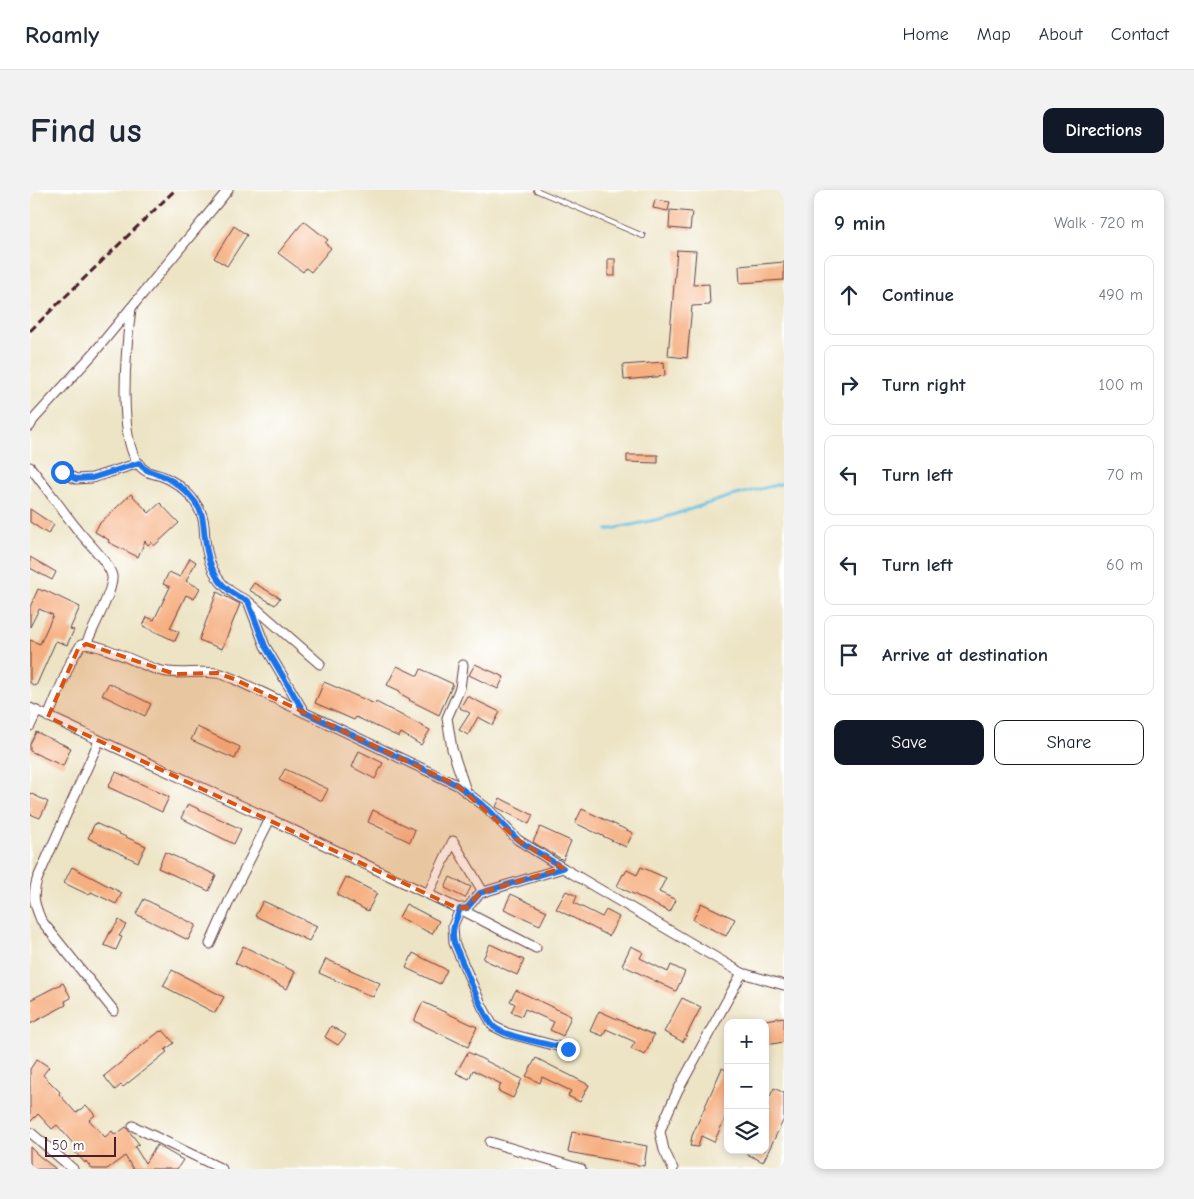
<!DOCTYPE html>
<meta charset="utf-8">
<style>
body{margin:0;font-family:"Comic Neue",sans-serif;background:#f2f2f3;color:#1f2937}
.controls{position:absolute;right:15px;bottom:15px;display:grid;overflow:hidden;border-radius:10px;box-shadow:0 2px 8px #0003}
.controls button{width:45px;height:45px;display:grid;place-items:center;padding:0;border:0;border-bottom:1px solid #e0e1e3;background:#fff;color:#1f2937;font:25px sans-serif}
.scale{position:absolute;left:15px;bottom:12px;width:71px;box-sizing:border-box;padding-left:5px;border:2px solid #4a1f2b;border-top:0;font-size:14px;line-height:18px;white-space:nowrap;color:#4a1f2b;-webkit-text-stroke:4px #fff;paint-order:stroke}
.stop{position:absolute;width:15px;height:15px;margin:-11px;border:4px solid #1a73e8;border-radius:50%;background:#fff}
.stop.end{background:#1a73e8;border-color:#fff;box-shadow:0 1px 5px #0008}
.list{margin:0;padding:0;list-style:none}
h2{display:flex;justify-content:space-between;align-items:center;height:65px;margin:0;padding:0 20px;font-size:21px}
h2 small{font-size:16px;font-weight:400;color:#747a83}
.list li{display:grid;grid-template-columns:32px 1fr auto;gap:15px;align-items:center;box-sizing:border-box;height:80px;margin:0 10px 10px;padding:0 10px;border:1px solid #e0e1e3;border-radius:10px}
.list b{display:block;font-size:19px;white-space:nowrap}
.list em{font-size:16px;font-style:normal;color:#747a83}
.actions{display:flex;gap:10px;padding:15px 20px}
.actions a{flex:1;padding:11px 0;border:1px solid #111827;border-radius:10px;text-align:center;font-size:18px;color:#111827}
.actions .main{background:#111827;color:#fff}
.icon{flex:none;width:28px;height:28px;fill:none;stroke:currentColor;stroke-width:2;stroke-linecap:round;stroke-linejoin:round}
.map{position:relative;flex:none;width:754px;height:979px;overflow:hidden;border-radius:10px}
header{display:flex;align-items:center;gap:30px;box-sizing:border-box;height:70px;padding:0 25px;background:#fff;border-bottom:1px solid #e0e1e3}
header strong{font-size:24px}
nav{display:flex;gap:28px;margin-inline-start:auto;font-size:18px}
.intro{display:flex;align-items:center;justify-content:space-between;box-sizing:border-box;height:120px;padding:0 30px}
h1{margin:0;font-size:35px}
.button{padding:12px 22px;border-radius:10px;background:#111827;color:#fff;font-size:18px;font-weight:700}
main{display:flex;gap:30px;padding:0 30px}
aside{flex:1;background:#fff;border-radius:10px;box-shadow:0 2px 8px #0003}
.map>svg:first-child{display:block}
</style>
<header>
<strong>Roamly</strong>
<nav><a>Home</a><a>Map</a><a>About</a><a>Contact</a></nav>
</header>
<div class="intro"><h1>Find us</h1><a class="button">Directions</a></div>
<main>
<div class="map">
<svg width="754" height="979" viewBox="0 0 754 979">
<rect width="100%" height="100%" fill="#fff"/>
<filter id="ink" filterUnits="userSpaceOnUse"><feTurbulence type="fractalNoise" baseFrequency=".02" numOctaves="2"/><feDisplacementMap in="SourceGraphic" scale="10" xChannelSelector="R" yChannelSelector="G"/><feConvolveMatrix kernelMatrix="1 2 1 2 8 2 1 2 1" color-interpolation-filters="sRGB"/></filter>
<filter id="wash" filterUnits="userSpaceOnUse"><feTurbulence type="fractalNoise" baseFrequency=".0096" numOctaves="4" result="noise"/><feDisplacementMap in="SourceGraphic" scale="20" xChannelSelector="R" yChannelSelector="G"/><feGaussianBlur stdDeviation="1.12" result="paint"/><feColorMatrix in="noise" values="0 0 0 0 0 0 0 0 0 0 0 0 0 0 0 0 0 1.4 0 .05"/><feComposite in="paint" operator="in"/></filter>
<g filter="url(#wash)">
<rect width="100%" height="100%" fill="#ede4c5"/>
<g fill="none" stroke-linecap="round" stroke-linejoin="round">
<polyline stroke="#61bfdf" stroke-width="3" points="577,340 630,329 698,307 754,293"/>
</g>
<g id="blocks">
<g fill="#f6af80">
<polygon points="625,10 640,12 638,21 623,18"/>
<polygon points="640,20 662,22 660,40 639,38"/>
<polygon points="274,31 298,50 295,53 301,58 281,82 276,78 273,82 248,63"/>
<polygon points="204,36 217,45 197,76 184,68"/>
<polygon points="647,60 666,61 663,95 679,94 680,115 662,116 657,168 638,166"/>
<rect x="578" y="69" width="7" height="17"/>
<polygon points="754,72 754,90 710,93 709,76"/>
<polygon points="634,172 635,186 594,190 593,175"/>
<polygon points="597,265 628,265 628,273 597,272"/>
<polygon points="101,304 119,323 130,313 149,333 124,356 121,352 118,355 115,351 108,367 78,352 79,350 65,342 69,334"/>
<polygon points="0,319 24,335 18,344 0,332"/>
<polygon points="0,367 26,382 22,390 0,378"/>
<polygon points="160,368 166,372 156,391 170,398 164,409 156,405 140,438 149,442 145,451 113,436 117,427 124,430 140,397 133,394 139,382 150,387"/>
<polygon points="224,393 250,408 245,415 219,400"/>
<polygon points="8,399 13,401 14,400 50,417 40,439 44,440 37,455 26,451 6,496 0,493 0,450 10,454 23,425 9,419 0,437 0,417"/>
<polygon points="187,402 210,414 192,459 169,450"/>
<polygon points="445,474 474,487 468,499 439,485"/>
<polygon points="367,476 388,486 391,479 423,494 409,525 379,510 380,509 369,503 370,501 357,495"/>
<polygon points="294,492 345,514 346,512 400,540 391,555 371,543 369,547 326,527 324,530 285,513"/>
<polygon points="79,493 121,514 115,526 72,505"/>
<polygon points="437,506 470,522 463,535 448,527 438,545 429,540 440,523 430,518"/>
<polygon points="167,537 210,557 205,569 161,550"/>
<polygon points="6,542 41,558 33,576 0,561 0,554"/>
<polygon points="329,561 353,573 345,589 322,577"/>
<polygon points="255,579 298,599 292,611 249,590"/>
<polygon points="86,582 139,607 132,622 78,597"/>
<polygon points="0,603 18,612 10,628 0,624"/>
<polygon points="470,608 503,625 499,634 466,617"/>
<polygon points="158,614 211,639 204,654 151,628"/>
<polygon points="552,619 603,643 596,657 545,633"/>
<polygon points="343,620 385,640 380,652 338,632"/>
<polygon points="65,633 116,656 108,672 58,648"/>
<polygon points="510,637 541,651 533,670 503,652"/>
<polygon points="135,662 186,685 179,701 128,678"/>
<polygon points="42,677 92,703 86,714 61,702 59,705 34,693"/>
<polygon points="611,677 636,688 629,702 646,710 640,722 587,696 593,684 594,685 597,680 607,685"/>
<polygon points="316,687 347,703 338,721 307,705"/>
<polygon points="420,687 441,697 435,708 415,698"/>
<polygon points="536,701 547,706 544,713 572,727 576,720 589,727 579,746 526,719"/>
<polygon points="481,704 517,721 510,735 474,719"/>
<polygon points="114,709 166,735 158,750 106,724"/>
<polygon points="233,711 287,736 279,751 225,726"/>
<polygon points="671,713 705,729 696,746 663,730"/>
<polygon points="376,714 409,731 402,744 369,727"/>
<polygon points="89,730 96,735 89,746 92,747 86,760 74,755 80,742 81,742"/>
<polygon points="460,754 494,770 487,785 453,769"/>
<polygon points="213,756 265,782 257,799 205,773"/>
<polygon points="601,756 613,762 610,768 638,782 641,775 655,782 646,801 592,775"/>
<polygon points="383,763 417,780 410,794 376,778"/>
<polygon points="296,769 350,793 343,807 289,783"/>
<polygon points="142,780 194,807 185,823 133,796"/>
<polygon points="33,793 41,808 35,811 36,815 0,834 0,810"/>
<polygon points="486,800 541,826 533,846 520,840 524,832 495,819 492,826 481,822 485,814 480,811"/>
<polygon points="652,808 671,817 653,852 634,842"/>
<polygon points="393,812 447,837 438,857 384,831"/>
<polygon points="569,821 624,845 615,865 601,859 605,852 576,839 573,846 560,841"/>
<polygon points="754,827 754,852 735,855 735,830"/>
<polygon points="301,836 316,845 308,855 295,847"/>
<polygon points="133,840 144,853 135,860 137,862 93,897 91,895 85,900 74,886 130,841 131,842"/>
<polygon points="438,862 492,889 483,908 468,901 471,894 443,880 439,889 426,883"/>
<polygon points="506,868 559,895 550,912 538,906 541,901 512,887 510,893 496,886"/>
<polygon points="7,869 19,877 13,885 30,902 29,904 46,923 56,915 65,925 59,930 75,947 82,941 85,945 96,937 109,954 105,957 115,973 127,955 153,970 147,979 103,979 95,966 77,979 62,979 56,971 55,973 44,961 47,958 27,935 22,939 8,924 0,932 0,879"/>
<polygon points="692,878 698,881 698,922 684,952 671,946 668,957 660,956 662,946"/>
<polygon points="744,898 754,903 754,929 733,972 709,960 735,960 735,917"/>
<polygon points="542,942 617,956 614,976 538,962"/>
<polygon points="0,957 8,965 26,979 0,979"/>
</g>
</g>
</g>
<g filter="url(#ink)">
<use href="#blocks" fill-opacity="0" stroke="#623d42" stroke-width="1"/>
<g fill="none" stroke-linecap="round" stroke-linejoin="round">
<g stroke="#623d42" stroke-width="6">
<polyline id="service" points="506,0 613,46"/>
</g>
<g stroke="#623d42" stroke-width="11">
<g id="minor">
<path d="M 101,118 C 97,150 84,263 116,281 C 121,284 128,284 134,287 C 150,294 164,307 171,323 C 175,331 174,341 175,350 C 179,380 189,399 218,411 L 235,456 L 274,522"/>
<polyline points="0,236 3,230 63,164 198,0"/>
<path d="M 0,277 C 16,297 31,319 47,339 C 56,351 79,372 82,386 C 84,399 62,440 56,454"/>
<polyline points="32,282 46,289 62,288 109,273"/>
<polyline points="220,413 290,474"/>
<polyline points="433,475 430,498 417,528 422,559 436,601"/>
<polyline points="0,518 240,629 427,718 437,718 450,703 533,678 712,783 754,795"/>
<path d="M 18,527 L 42,469 L 51,455 C 68,451 110,475 128,480 C 147,486 166,480 186,483 C 192,483 198,487 204,489 L 427,595 L 458,619 L 488,650 L 533,678"/>
<polyline points="0,536 7,521"/>
<path d="M 69,551 L 7,690 C 2,707 4,713 11,730 L 84,821"/>
<polyline points="398,704 423,651 453,702"/>
<polyline points="180,754 201,707 240,629"/>
<polyline points="506,758 430,719 423,736 424,753 452,816 463,836 477,843 538,859"/>
<polyline points="103,936 192,979"/>
<polyline points="0,942 43,979"/>
<polyline points="460,952 551,979"/>
<polyline points="643,979 634,960 630,942 634,931 648,900 712,783"/>
</g>
</g>
<use href="#service" stroke="#fff" stroke-width="4.5"/>
<use href="#minor" stroke="#fff" stroke-width="9"/>
<polyline stroke="#4a1f2b" stroke-width="3" stroke-dasharray="8 4" stroke-linecap="butt" points="0,141 145,0"/>
</g>
</g>
<g fill="none" stroke-linecap="round" stroke-linejoin="round" filter="url(#ink)">
<path stroke="#1a73e8" stroke-width="6" d="M 32,282 L 46,289 L 62,288 L 109,273 C 116,283 125,282 135,287 C 147,293 157,301 165,312 C 174,323 173,335 175,348 C 178,379 189,400 218,411 L 235,456 L 274,522 L 427,595 L 458,619 L 488,650 L 533,678 L 450,703 L 437,718 L 430,719 C 425,732 421,740 424,753 C 432,770 453,827 464,837 C 478,848 520,854 538,859"/>
</g>
<path fill="#d8530f" fill-opacity="0.2" stroke="#d8530f" stroke-width="4" stroke-dasharray="10 6" stroke-linejoin="round" d="M 56,454 L 145,484 L 187,483 L 204,489 L 427,595 L 488,650 L 533,678 L 450,703 L 437,718 L 427,718 L 18,527 L 48,459 Z"/>
</svg>
<div class="controls">
<button>+</button>
<button>−</button>
<button><svg class="icon" aria-label="layers" viewBox="0 0 24 24"><path d="M12 4l9 5-9 5-9-5zM3 14l9 5 9-5"/></svg></button>
</div>
<div class="scale">50 m</div>
<div class="stop" style="left:32px;top:282px"></div>
<div class="stop end" style="left:538px;top:859px"></div>
</div>
<aside>
<h2>9 min<small>Walk · 720 m</small></h2>
<ul class="list">
<li><svg class="icon" aria-label="ahead" viewBox="0 0 24 24"><path d="M12 20V5M6 11l6-6 6 6"/></svg><div><b>Continue</b></div><em>490 m</em></li>
<li><svg class="icon" aria-label="right" viewBox="0 0 24 24"><path d="M7 20v-9h11M14 6l5 5-5 5"/></svg><div><b>Turn right</b></div><em>100 m</em></li>
<li><svg class="icon" aria-label="left" viewBox="0 0 24 24"><path d="M17 20v-9H6M10 6l-5 5 5 5"/></svg><div><b>Turn left</b></div><em>70 m</em></li>
<li><svg class="icon" aria-label="left" viewBox="0 0 24 24"><path d="M17 20v-9H6M10 6l-5 5 5 5"/></svg><div><b>Turn left</b></div><em>60 m</em></li>
<li><svg class="icon" aria-label="arrive" viewBox="0 0 24 24"><path d="M6 21V4h12l-3 4 3 4H6"/></svg><div><b>Arrive at destination</b></div></li>
</ul>
<div class="actions"><a class="main">Save</a><a>Share</a></div>
</aside>
</main>
